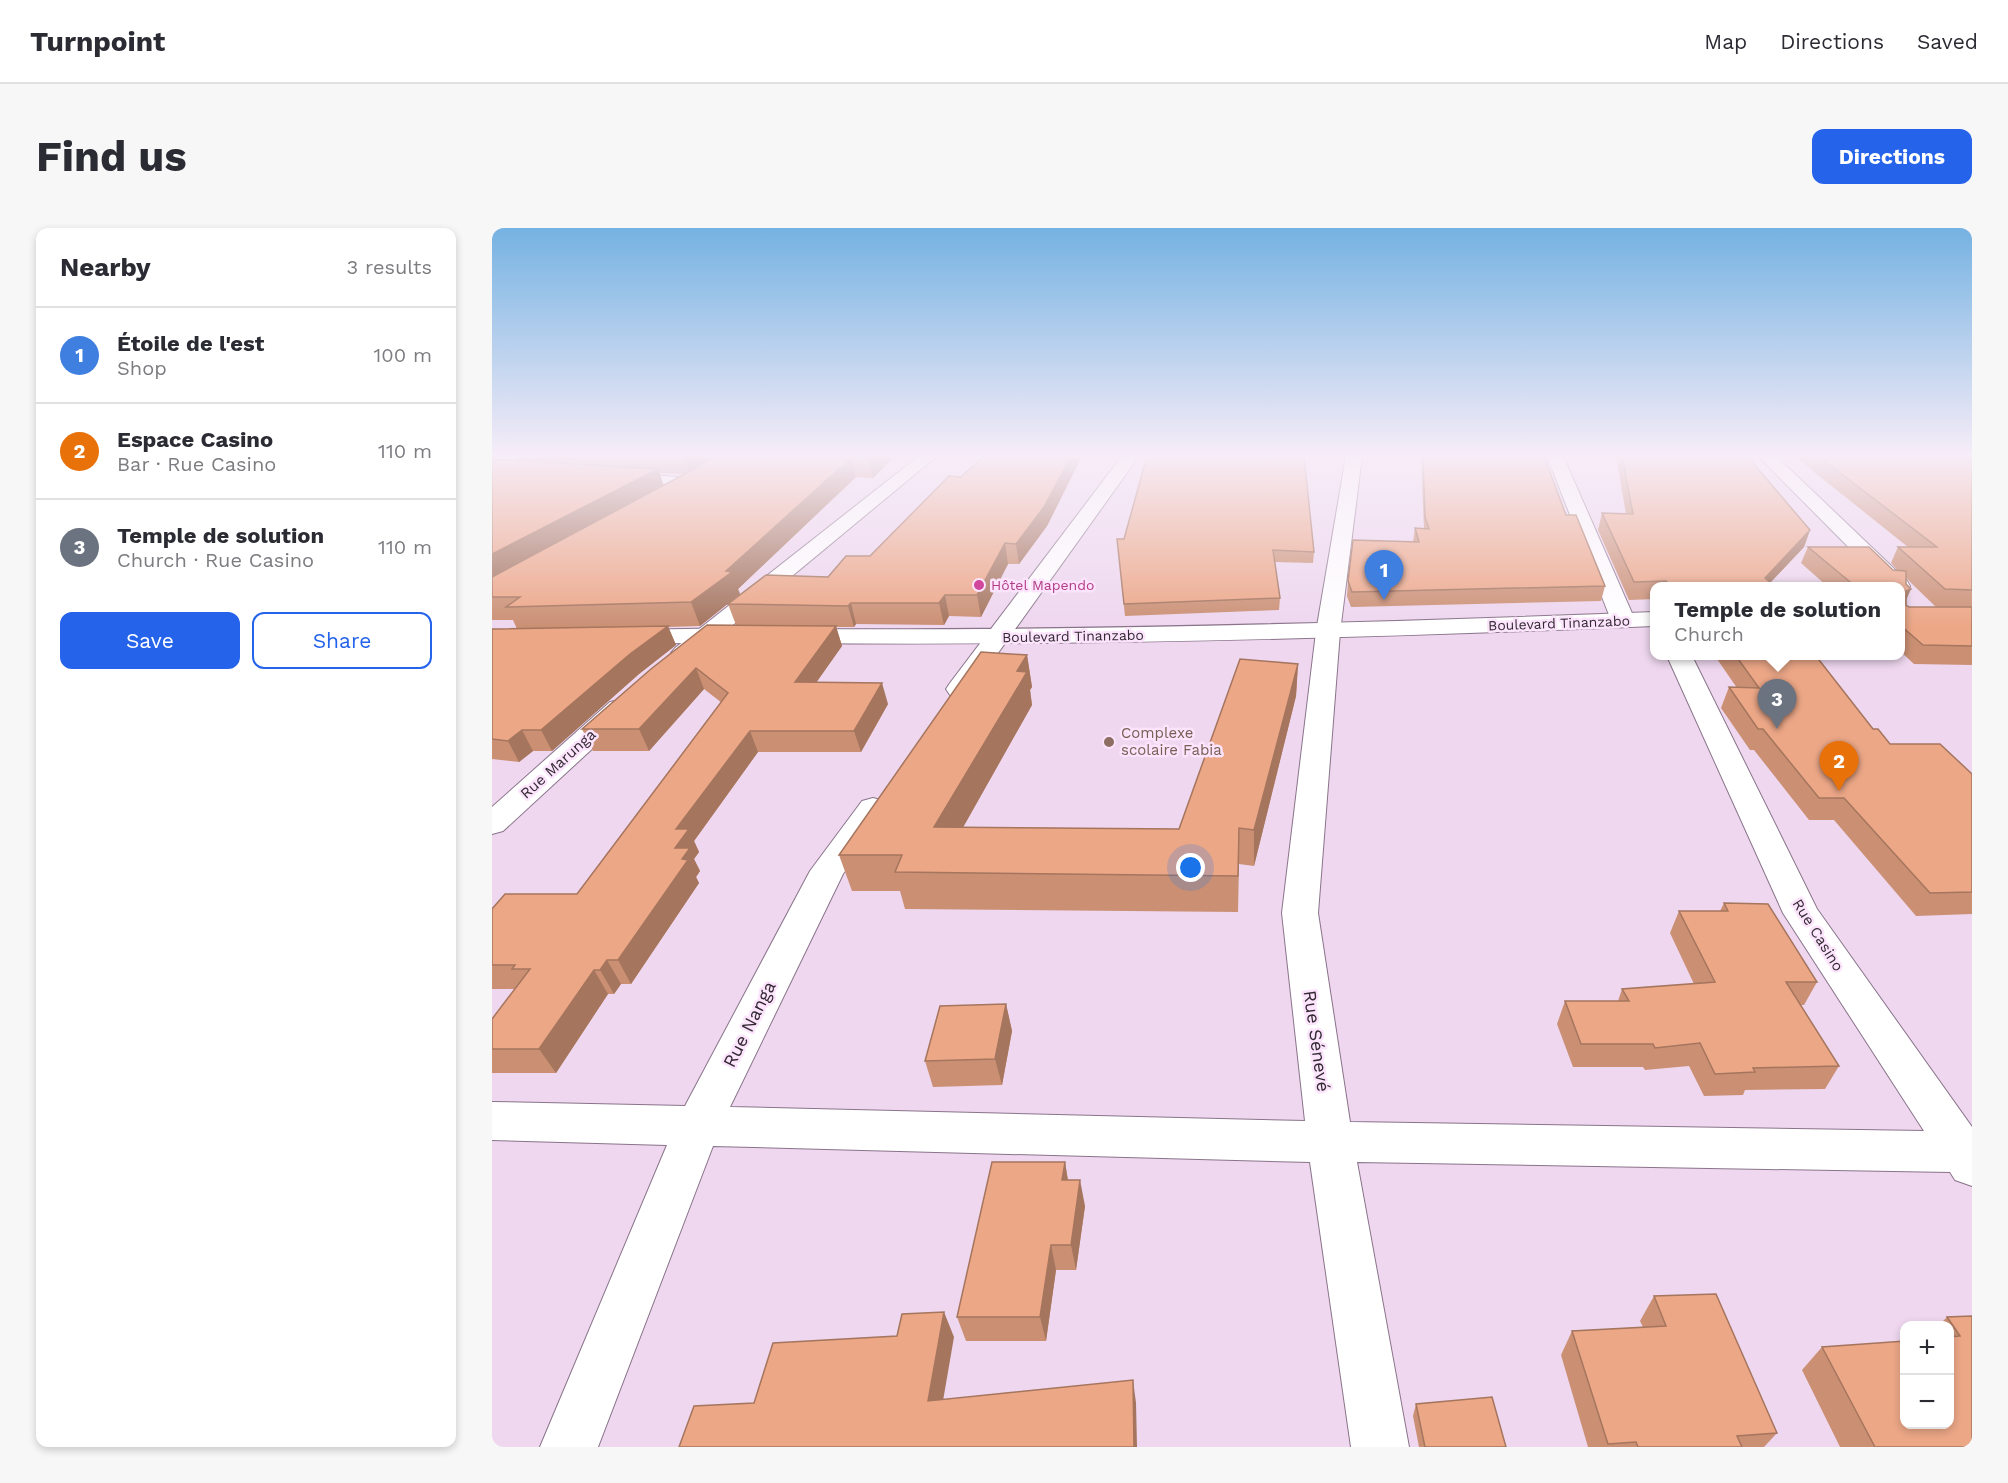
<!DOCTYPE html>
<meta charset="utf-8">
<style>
body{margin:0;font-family:"Work Sans",sans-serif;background:#f7f7f7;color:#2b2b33}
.controls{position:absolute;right:18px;bottom:18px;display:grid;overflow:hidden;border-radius:12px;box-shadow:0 3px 9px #0003}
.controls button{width:54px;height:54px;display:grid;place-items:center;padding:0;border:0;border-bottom:2px solid #e1e1e2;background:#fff;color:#2b2b33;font:30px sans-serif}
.you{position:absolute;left:699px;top:640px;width:21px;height:21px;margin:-15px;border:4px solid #fff;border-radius:50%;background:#1a73e8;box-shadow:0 0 0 9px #1a73e833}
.badge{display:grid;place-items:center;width:39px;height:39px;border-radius:50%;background:#2563eb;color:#fff;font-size:20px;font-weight:700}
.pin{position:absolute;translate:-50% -50px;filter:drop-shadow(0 2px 3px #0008)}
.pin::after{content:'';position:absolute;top:32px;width:21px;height:18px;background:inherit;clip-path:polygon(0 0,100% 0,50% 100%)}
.popup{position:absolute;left:1158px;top:354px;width:255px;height:78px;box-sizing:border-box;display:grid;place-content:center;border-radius:12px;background:#fff;filter:drop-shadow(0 2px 4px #0005);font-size:20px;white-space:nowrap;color:#7c7c81}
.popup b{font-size:22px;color:#2b2b33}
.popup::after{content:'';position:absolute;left:50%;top:100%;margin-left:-12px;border:12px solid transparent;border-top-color:#fff}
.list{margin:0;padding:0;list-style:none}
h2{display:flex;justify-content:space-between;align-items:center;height:78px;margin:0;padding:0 24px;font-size:26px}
h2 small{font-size:20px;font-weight:400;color:#7c7c81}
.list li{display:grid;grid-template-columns:39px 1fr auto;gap:18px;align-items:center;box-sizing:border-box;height:96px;padding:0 24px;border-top:2px solid #e1e1e2}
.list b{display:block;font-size:22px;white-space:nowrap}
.list p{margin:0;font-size:20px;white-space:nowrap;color:#7c7c81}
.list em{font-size:20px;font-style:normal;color:#7c7c81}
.actions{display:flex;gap:12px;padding:18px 24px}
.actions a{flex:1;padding:14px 0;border:2px solid #2563eb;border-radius:12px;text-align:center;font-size:21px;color:#2563eb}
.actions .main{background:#2563eb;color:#fff}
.map{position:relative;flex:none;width:1480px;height:1219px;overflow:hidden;border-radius:12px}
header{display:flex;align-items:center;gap:36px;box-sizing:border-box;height:84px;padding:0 30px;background:#fff;border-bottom:2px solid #e1e1e2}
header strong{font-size:28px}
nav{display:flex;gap:33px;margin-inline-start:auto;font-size:21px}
.intro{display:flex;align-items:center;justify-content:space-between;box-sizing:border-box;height:144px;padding:0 36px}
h1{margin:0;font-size:42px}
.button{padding:15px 27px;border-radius:12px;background:#2563eb;color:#fff;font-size:21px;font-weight:700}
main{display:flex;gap:36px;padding:0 36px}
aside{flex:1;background:#fff;border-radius:12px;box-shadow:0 3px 9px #0003}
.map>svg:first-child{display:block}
</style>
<header>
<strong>Turnpoint</strong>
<nav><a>Map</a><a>Directions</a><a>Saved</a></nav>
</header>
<div class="intro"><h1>Find us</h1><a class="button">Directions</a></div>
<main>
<aside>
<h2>Nearby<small>3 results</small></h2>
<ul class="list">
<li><span class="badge" style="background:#3f7fe0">1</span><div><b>Étoile de l'est</b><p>Shop</p></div><em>100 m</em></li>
<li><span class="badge" style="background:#e8710a">2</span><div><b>Espace Casino</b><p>Bar · Rue Casino</p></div><em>110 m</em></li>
<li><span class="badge" style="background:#6b7280">3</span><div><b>Temple de solution</b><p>Church · Rue Casino</p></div><em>110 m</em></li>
</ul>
<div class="actions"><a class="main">Save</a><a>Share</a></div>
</aside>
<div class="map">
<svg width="1480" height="1219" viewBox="0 0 1480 1219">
<rect width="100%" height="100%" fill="#eed7ef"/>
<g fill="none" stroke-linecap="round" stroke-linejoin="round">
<g stroke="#89748a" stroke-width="2">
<g id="minor">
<polygon points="9,228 32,228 30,232 0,243 0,232"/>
<polygon points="427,228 445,228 201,430 192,433 183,430 179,425 183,420"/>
<polygon points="630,228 647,228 476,467 467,469 458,467 454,461 458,455"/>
<polygon points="854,228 870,228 848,404 826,685 858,894 1432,903 1291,685 1175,428 1200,428 1325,681 1480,899 1480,958 1463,952 1458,944 865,934 917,1219 859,1219 818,934 221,918 106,1219 48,1219 175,917 0,912 0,874 193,878 318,643 370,573 381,570 392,573 397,580 351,646 238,879 813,893 790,685 824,404"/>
<polygon points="1055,228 1071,228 1143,392 1139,397 1131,399 1123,397 1119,392"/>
<polygon points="1266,228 1284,228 1415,353 1418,358 1415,363 1408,364 1408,358 1395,358"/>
<polygon points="125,245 202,250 208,251 211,255 208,259 202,260 119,254 116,250 119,246"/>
<polygon points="128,472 138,474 142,480 138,486 11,603 0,606 0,579 118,474"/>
</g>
</g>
<g stroke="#89748a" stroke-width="2">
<g id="tertiary">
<path d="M 1162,384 L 1162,398 C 875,410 589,418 302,415 L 293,413 L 290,408 L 293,403 L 302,401 C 589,403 875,395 1162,384 Z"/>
<polygon points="247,400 256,402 259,407 256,412 247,414 137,416 128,414 125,409 128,404 137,402"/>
</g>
</g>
<use href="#minor" fill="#fff" fill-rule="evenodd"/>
<use href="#tertiary" fill="#fff" fill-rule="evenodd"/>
</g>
<g fill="#cb9074" fill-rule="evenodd">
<path d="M 24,228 L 403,228 L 381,250 L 364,249 L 246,361 L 248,366 L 208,398 L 176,399 L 184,417 L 147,446 L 60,523 L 41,523 L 27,534 L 0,531 L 0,401 L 25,401 L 21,392 L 0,392 L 0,231 L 26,233 ZM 167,245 L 193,246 L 172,258 Z"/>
<polygon points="492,228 590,228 555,298 527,336 516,336 489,389 457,388 452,397 364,396 362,399 344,399 350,418 324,454 396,476 369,524 266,524 202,613 207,624 202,631 208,643 204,649 207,655 139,756 129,756 122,766 116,766 64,845 0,845 0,791 23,761 0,761 0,681 85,666 230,475 212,461 157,523 101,523 90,501 244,397 236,376 336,349 378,328"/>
<polygon points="929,228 1052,228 1074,287 1113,358 1109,373 859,379 855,368 856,353 921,314 923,300 932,301"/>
<polygon points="1124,228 1255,228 1318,302 1312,319 1278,355 1282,358 1162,358 1162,371 1137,372 1106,302 1110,285 1134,286"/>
<path d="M 1302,228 L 1480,228 L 1480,437 L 1422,436 L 1408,423 L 1408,358 L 1335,358 L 1309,335 L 1316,319 L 1401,342 L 1406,343 L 1399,335 L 1406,319 L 1416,319 ZM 1414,350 L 1444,379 L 1475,379 L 1417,379 L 1414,377 Z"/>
<polygon points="625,311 822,324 821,335 783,334 788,370 787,382 633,388"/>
<polygon points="535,427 540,459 538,462 540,477 471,599 687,601 806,436 804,468 762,638 747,636 746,684 413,681 408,663 360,663 347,627"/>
<polygon points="1223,428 1328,428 1327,429 1325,429 1381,501 1398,516 1480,546 1480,686 1424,688 1342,592 1317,592 1262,522 1258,522 1229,480 1237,459 1245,460"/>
<polygon points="1232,675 1325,754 1312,777 1308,777 1347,838 1333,861 1253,862 1251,867 1212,868 1197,838 1153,842 1151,839 1081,839 1065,796 1073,773 1126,773 1130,761 1202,756 1178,705 1187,683 1228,683"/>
<polygon points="514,776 520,803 510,857 441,859 433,833"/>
<polygon points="573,934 576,952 593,978 584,1042 564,1042 554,1113 474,1113 465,1089"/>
<polygon points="1162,1068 1285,1205 1272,1219 1096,1219 1069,1127 1080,1103 1151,1099 1148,1093"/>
<polygon points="1480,1088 1480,1219 1348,1219 1310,1142 1330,1119 1458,1197 1458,1098 1446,1098 1455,1089"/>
<polygon points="924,1176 1014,1219 927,1219 921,1188"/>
</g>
<g fill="#a5755e">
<polygon points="192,228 229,228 198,247"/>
<polygon points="379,228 403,228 381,250 376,230"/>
<polygon points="579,228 590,228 555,298 527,336 524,316"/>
<polygon points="359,230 364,249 246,361 248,366 208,398 199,374"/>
<polygon points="166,241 173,261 0,354 0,326"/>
<polygon points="1318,302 1312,319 1275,358 1273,350"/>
<polygon points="513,315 516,336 489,389 485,367"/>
<polygon points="1419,361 1411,379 1414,363"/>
<polygon points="453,367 457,388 452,397 447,375"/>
<polygon points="359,375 364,396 362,399 356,378"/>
<polygon points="176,398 184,417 147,446 60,523 49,502 138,426"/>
<polygon points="344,398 350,418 310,475 303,454"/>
<polygon points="535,427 540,459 538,462 540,477 451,635 442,599 525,443"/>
<polygon points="806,436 804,468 762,638 762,602"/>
<polygon points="204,440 212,461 157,523 147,501"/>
<polygon points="390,455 396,476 369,524 362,503"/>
<polygon points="30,502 41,523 27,534 16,513"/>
<polygon points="258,503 266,524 202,613 207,624 202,631 208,643 204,649 207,655 139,756 126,732 183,620 184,601"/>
<polygon points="115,732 129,756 122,766 108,742"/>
<polygon points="102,742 116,766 64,845 47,821"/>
<polygon points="514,776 520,803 510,857 503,831"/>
<polygon points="573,934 577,960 570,952"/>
<polygon points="588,952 593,978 584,1042 579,1017"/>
<polygon points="559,1017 564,1042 554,1113 548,1089"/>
<polygon points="452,1084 462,1109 447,1196 436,1173"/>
<polygon points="641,1152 644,1175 645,1219 642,1219"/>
</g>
<g fill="#eca787" stroke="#a5755e" stroke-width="1.5">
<polygon points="223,228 379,228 376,230 359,230 234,343 240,344 199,374 14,379 28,369 0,369 0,349 202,241"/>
<polygon points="492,228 579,228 552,279 524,316 513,315 485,367 453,367 447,375 359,375 356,378 236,376 274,347 336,349 354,328 378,328 457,248 469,249"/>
<polygon points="655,228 812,228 822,324 781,322 788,370 632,376 625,311 632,311"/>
<polygon points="931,228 1052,228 1074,287 1084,287 1113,358 860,364 856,353 861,312 927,314 923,300 937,301 933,289"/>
<polygon points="1130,228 1255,228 1318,302 1273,350 1282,358 1179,358 1174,353 1142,354 1110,285 1141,286"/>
<polygon points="1326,228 1480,228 1480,362 1453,361 1406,319 1445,319"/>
<polygon points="0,231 166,241 0,326"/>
<polygon points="1316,319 1377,319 1401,342 1414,343 1414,356 1419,361 1414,363 1414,377 1417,379 1480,379 1480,418 1431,417 1408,397 1408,358 1363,358"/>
<polygon points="215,397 344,398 303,454 390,455 362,503 258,503 184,601 197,601 183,620 198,620 190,631 196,632 126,732 115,732 108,742 102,742 47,821 0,821 0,791 38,741 20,741 23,737 0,737 0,681 13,666 85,666 236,465 204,440 147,501 90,501 159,441"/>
<polygon points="176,398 138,426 49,502 30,502 16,513 0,511 0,401"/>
<polygon points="489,424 535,427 525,443 535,444 442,599 687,601 748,431 806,436 762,602 747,600 746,648 403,644 410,627 347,627"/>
<polygon points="1244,428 1324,428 1381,501 1386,501 1398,516 1448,516 1480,546 1480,664 1438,665 1352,570 1327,570 1271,501 1266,501 1237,459 1267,460"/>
<polygon points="1232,675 1276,676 1325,754 1294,754 1347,838 1261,840 1263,844 1223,846 1208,815 1163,820 1161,816 1089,816 1073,773 1137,773 1130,761 1223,754 1187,683 1236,683"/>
<polygon points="514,776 503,831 433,833 448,778"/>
<polygon points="500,934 573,934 570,952 588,952 579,1017 559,1017 548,1089 465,1089"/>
<polygon points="1224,1066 1285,1205 1245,1208 1250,1219 1146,1219 1144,1214 1116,1216 1080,1103 1174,1098 1162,1068"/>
<polygon points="452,1084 436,1173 641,1152 642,1219 187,1219 202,1178 262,1175 281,1115 405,1108 410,1086"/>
<polygon points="1480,1088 1480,1219 1383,1219 1330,1119 1413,1113 1413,1197 1458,1197 1458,1109 1468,1108 1455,1089"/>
<polygon points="1000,1169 1014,1219 933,1219 924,1176"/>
</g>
<linearGradient id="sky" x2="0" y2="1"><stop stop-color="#75b2e2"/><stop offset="0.57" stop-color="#f7edf8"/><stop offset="1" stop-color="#f7edf8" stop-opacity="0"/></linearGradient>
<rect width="1480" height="399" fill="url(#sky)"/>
<circle fill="#d1479c" stroke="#fce4fc" stroke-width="2" cx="487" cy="357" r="6"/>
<circle fill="#8d6e63" stroke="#fce4fc" stroke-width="2" cx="617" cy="514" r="6"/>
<g text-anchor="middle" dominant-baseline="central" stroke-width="5" stroke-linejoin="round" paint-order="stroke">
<g font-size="14" fill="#b23c85" stroke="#fce4fc" text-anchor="start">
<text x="499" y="357">Hôtel Mapendo</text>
</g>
<g font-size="14" fill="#322932" stroke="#fce4fc">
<text transform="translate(1067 395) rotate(-2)">Boulevard Tinanzabo</text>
<text transform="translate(581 408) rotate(-1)">Boulevard Tinanzabo</text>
</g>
<g font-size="15" fill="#785e54" stroke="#fce4fc" text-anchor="start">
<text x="629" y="505">Complexe<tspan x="629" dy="17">scolaire Fabia</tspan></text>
</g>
<g font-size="15" fill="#322932" stroke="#fce4fc">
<text transform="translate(66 536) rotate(-42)">Rue Marunga</text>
<text transform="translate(1326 707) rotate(58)">Rue Casino</text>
</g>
<g font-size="18" fill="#322932" stroke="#fce4fc">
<text transform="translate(257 796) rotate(-63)">Rue Nanga</text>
<text transform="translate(825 813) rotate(82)">Rue Sénevé</text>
</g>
</g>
</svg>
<div class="controls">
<button>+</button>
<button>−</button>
</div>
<div class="you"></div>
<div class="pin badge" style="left:892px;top:372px;background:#3f7fe0">1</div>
<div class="pin badge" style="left:1347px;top:563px;background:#e8710a">2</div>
<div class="pin badge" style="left:1285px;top:501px;background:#6b7280">3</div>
<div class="popup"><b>Temple de solution</b>Church</div>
</div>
</main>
